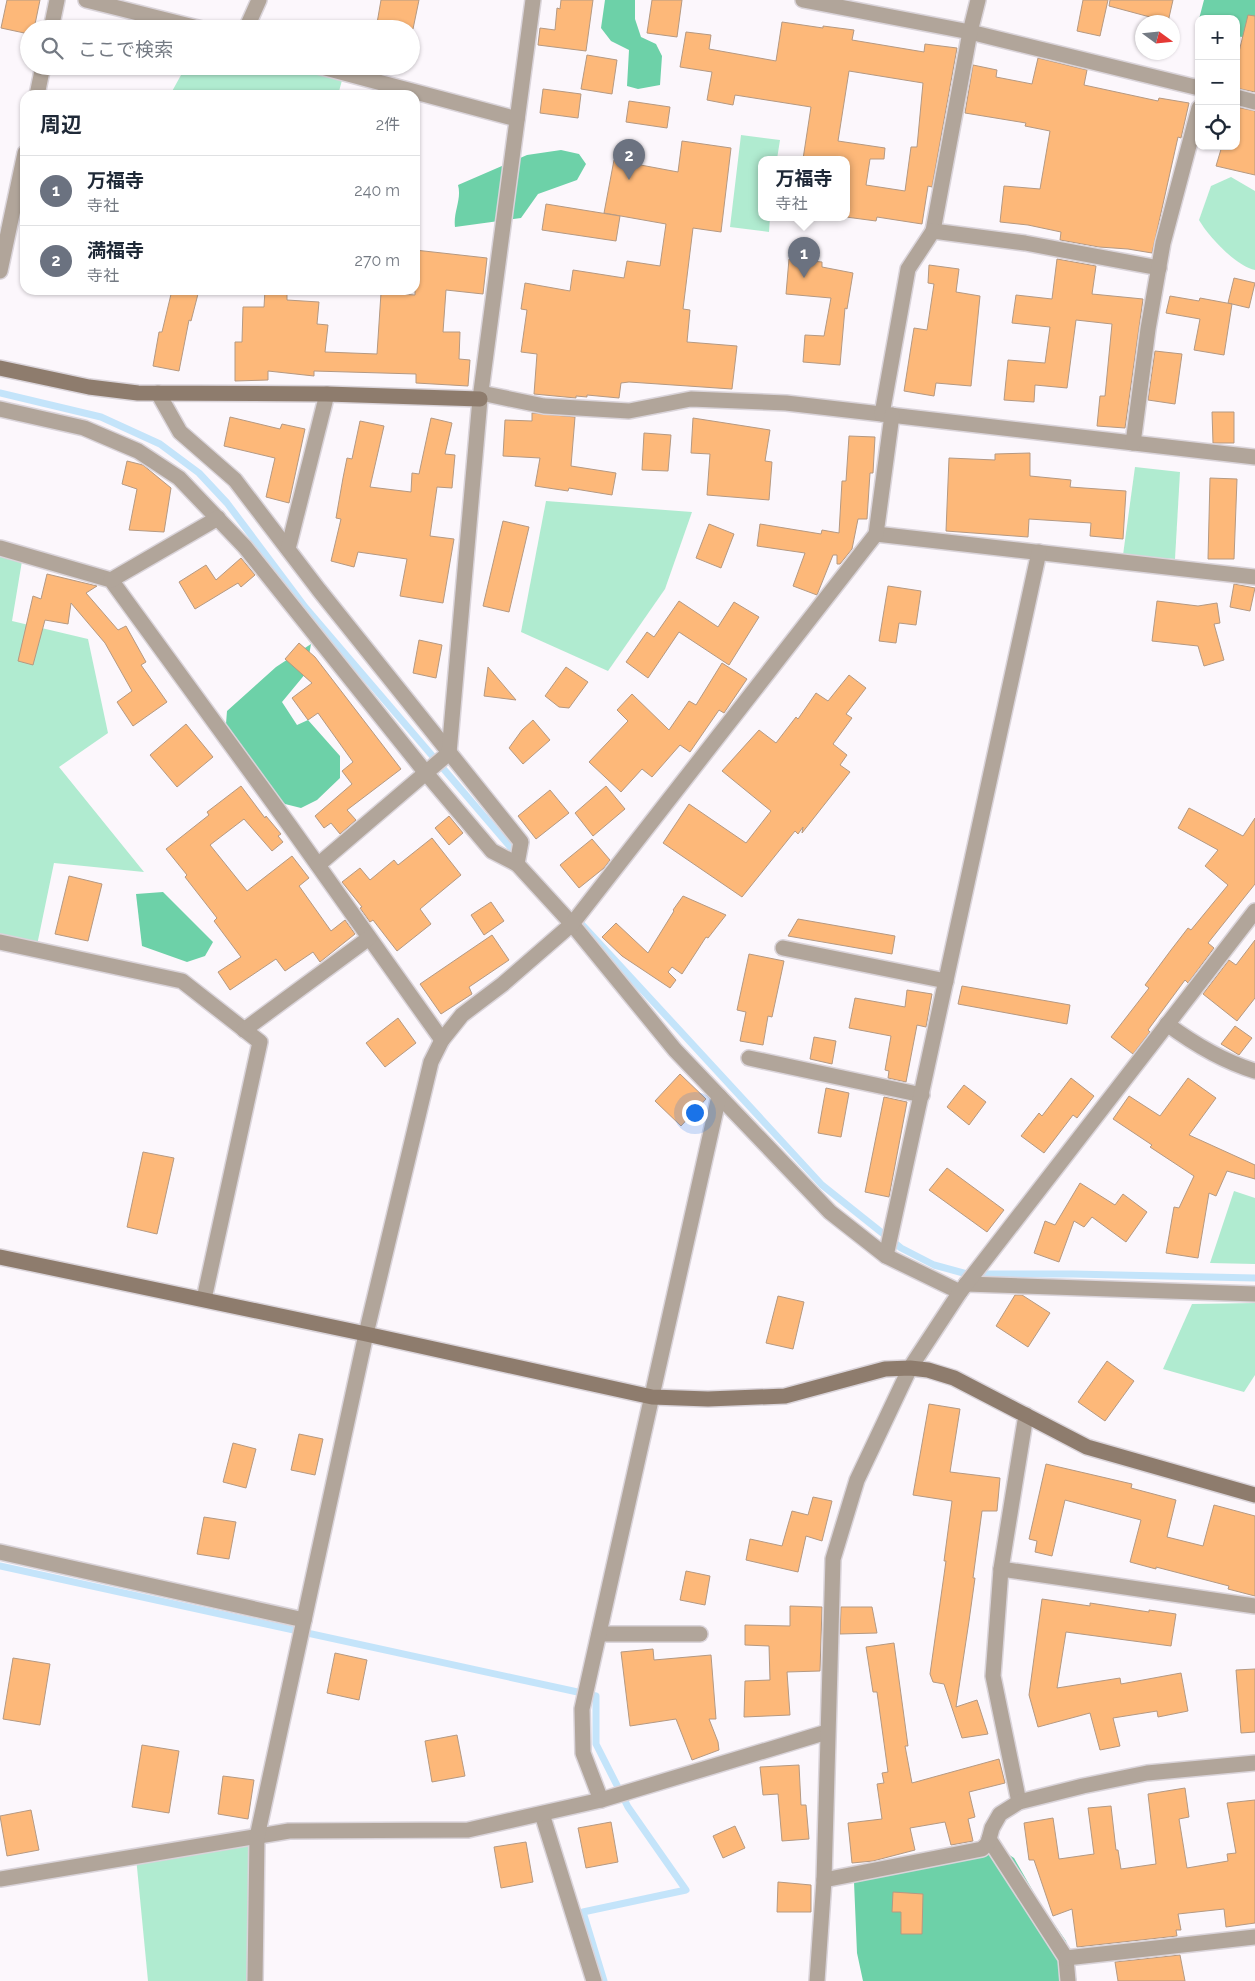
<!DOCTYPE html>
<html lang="ja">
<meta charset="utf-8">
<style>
body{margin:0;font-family:Raleway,"Noto Sans JP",sans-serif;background:#f2f2f3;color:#1f2937}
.controls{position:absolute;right:15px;top:15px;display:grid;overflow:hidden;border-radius:10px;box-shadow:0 1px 4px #0004}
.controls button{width:45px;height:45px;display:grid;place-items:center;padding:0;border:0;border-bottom:1px solid #e0e1e3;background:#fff;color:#1f2937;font:25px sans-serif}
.compass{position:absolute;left:1135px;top:15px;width:45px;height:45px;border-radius:50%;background:#fff;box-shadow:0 1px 4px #0004;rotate:105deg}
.you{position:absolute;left:694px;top:1112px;width:18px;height:18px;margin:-12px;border:4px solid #fff;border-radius:50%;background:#1a73e8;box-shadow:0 0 0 8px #1a73e833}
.badge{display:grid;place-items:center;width:32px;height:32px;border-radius:50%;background:#555dd4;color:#fff;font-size:16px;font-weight:700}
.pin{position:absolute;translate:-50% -41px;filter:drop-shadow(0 1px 2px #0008)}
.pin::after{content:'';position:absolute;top:26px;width:18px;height:15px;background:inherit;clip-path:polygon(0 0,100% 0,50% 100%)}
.popup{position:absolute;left:758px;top:156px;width:92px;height:65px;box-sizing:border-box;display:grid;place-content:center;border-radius:10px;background:#fff;filter:drop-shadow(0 1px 4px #0005);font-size:16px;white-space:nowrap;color:#747a83}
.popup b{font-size:19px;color:#1f2937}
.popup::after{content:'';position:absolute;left:50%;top:100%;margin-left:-10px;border:10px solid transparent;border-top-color:#fff}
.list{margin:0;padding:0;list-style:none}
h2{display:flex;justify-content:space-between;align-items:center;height:65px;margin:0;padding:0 20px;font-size:21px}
h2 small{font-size:16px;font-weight:400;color:#747a83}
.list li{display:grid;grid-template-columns:32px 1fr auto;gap:15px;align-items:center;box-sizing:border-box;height:70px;padding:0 20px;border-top:1px solid #e0e1e3}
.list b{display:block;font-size:19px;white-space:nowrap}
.list p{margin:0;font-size:16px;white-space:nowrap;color:#747a83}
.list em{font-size:16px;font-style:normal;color:#747a83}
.icon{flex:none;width:28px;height:28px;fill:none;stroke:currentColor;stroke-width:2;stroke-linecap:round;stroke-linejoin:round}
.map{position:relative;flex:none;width:1255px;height:1981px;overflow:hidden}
.search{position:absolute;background:#fff;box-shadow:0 1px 4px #0004;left:20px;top:20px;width:400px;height:55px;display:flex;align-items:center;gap:12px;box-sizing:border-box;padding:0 18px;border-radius:28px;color:#747a83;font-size:19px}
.panel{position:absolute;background:#fff;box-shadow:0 1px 4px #0004;left:20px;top:90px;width:400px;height:205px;border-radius:15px}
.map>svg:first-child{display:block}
</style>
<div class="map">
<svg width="1255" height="1981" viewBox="0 0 1255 1981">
<rect width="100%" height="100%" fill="#fcf7fc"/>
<g fill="#b0ebd0">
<polygon points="186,66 314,66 344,73 338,95 259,95 247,93 246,95 170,95"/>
<polygon points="741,135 780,140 777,159 762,159 762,217 770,217 769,232 730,227"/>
<path d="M 1231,177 L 1255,191 L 1255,270 C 1237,267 1208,236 1199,220 L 1211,186 Z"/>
<polygon points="1135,467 1180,472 1175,559 1123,555"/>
<polygon points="546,501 692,512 665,589 608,671 521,632"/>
<polygon points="0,548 23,555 12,621 88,639 108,733 59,767 144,872 54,863 36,950 0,942"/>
<polygon points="1234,1191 1255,1198 1255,1264 1210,1263"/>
<polygon points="1255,1303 1255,1375 1244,1392 1163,1369 1192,1304"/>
<polygon points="257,1837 255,1981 148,1981 136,1857"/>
</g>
<g fill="#6dd1a8">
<polygon points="605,0 635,0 635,19 641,37 656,44 662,56 660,85 638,89 627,86 629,50 611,41 601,28"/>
<polygon points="1204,0 1255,0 1255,39 1236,36 1236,19 1199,19"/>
<path d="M 561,150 L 579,154 L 586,164 L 577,180 L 538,194 L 521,218 L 455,227 C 453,212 462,199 458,185 L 527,155 Z"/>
<polygon points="311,644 306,673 282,702 297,725 308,720 340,756 340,778 317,800 301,808 285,804 258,782 225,737 227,711 276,667"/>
<polygon points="163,892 213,942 205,956 187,962 142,946 136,894"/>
<polygon points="997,1847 1014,1858 1041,1905 1066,1941 1077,1981 863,1981 857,1953 854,1882 879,1877 896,1871"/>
</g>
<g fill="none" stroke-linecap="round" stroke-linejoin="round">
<g stroke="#c4e4fa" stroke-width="7">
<polyline points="0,393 101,417 160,444 199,473 227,503 305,607 518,856"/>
<polyline points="577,919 822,1185 901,1248 934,1265 967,1274 1073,1274 1255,1278"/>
<polyline points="0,1566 596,1696 596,1744 628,1807 686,1890 583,1912 604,1981"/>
</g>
</g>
<g fill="#fdb879" stroke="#b59982" fill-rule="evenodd">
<polygon points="7,0 40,0 34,29 29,29 29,34 1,28"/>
<polygon points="381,0 419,0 413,29 376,29"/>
<polygon points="561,0 593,0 586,51 538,45 540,28 555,30 557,8 560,9"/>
<polygon points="652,0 682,0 677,37 647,33"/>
<polygon points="1083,0 1108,0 1100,36 1077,31"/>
<polygon points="1110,0 1173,0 1168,22 1148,22 1150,17 1109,6"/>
<polygon points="1248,15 1255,16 1255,92 1236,88 1236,64"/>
<path d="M 782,22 L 823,28 L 823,26 L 854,30 L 852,40 L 924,52 L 925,44 L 957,48 L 932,187 L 928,186 L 922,224 L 877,217 L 876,221 L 846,217 L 846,159 L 803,159 L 811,107 L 735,95 L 733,105 L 707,100 L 712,72 L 680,67 L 686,32 L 711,35 L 709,49 L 776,61 ZM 849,71 L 923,83 L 917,147 L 911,147 L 905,191 L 866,185 L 870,159 L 884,159 L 885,148 L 838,141 Z"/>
<polygon points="587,55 617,60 612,94 581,89"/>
<polygon points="1038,58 1087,70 1084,85 1158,101 1159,98 1189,103 1181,138 1178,137 1152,253 1128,249 1099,247 1060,240 1061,232 1028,225 1000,222 1004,186 1040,189 1050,131 1025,126 1026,123 965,113 973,65 997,70 996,77 1032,84"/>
<polygon points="543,89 581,94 578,118 540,113"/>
<polygon points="629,101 670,107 667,128 626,122"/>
<polygon points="1236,107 1255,111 1255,175 1216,166 1222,146 1236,146"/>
<polygon points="682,141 731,148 721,232 693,228 683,309 690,310 687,342 737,346 732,389 629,382 621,383 619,398 587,395 587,397 576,396 576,398 534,394 537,354 521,352 527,310 521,309 525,283 570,291 573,270 624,278 627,261 660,266 666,224 604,213 614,160 678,172"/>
<polygon points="546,204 620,216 616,241 542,230"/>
<polygon points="415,250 487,258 483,294 446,290 443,332 460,332 459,359 470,360 468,386 416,383 416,374 314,371 314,376 268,371 268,380 235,381 235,342 242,342 243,307 264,307 265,290 287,290 287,300 319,302 317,324 328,325 325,352 377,354 381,293 415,295"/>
<polygon points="789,259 822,262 822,267 853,273 847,309 845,308 840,365 803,362 805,335 824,336 831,298 786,294"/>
<polygon points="1057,259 1096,266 1092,294 1143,299 1125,428 1097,426 1100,396 1105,396 1112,324 1076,320 1067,388 1035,385 1034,402 1004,400 1008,360 1045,363 1050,327 1012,323 1016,295 1052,299"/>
<polygon points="929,265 959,269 956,292 980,296 971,386 936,383 934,396 904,391 914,328 927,330 934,284 928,283"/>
<polygon points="1234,278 1255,283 1249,308 1228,303"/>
<polygon points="172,290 198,294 191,321 189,320 179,371 153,366 159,332 162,332"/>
<polygon points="1170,296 1199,301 1200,298 1232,304 1224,355 1194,350 1200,319 1166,313"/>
<polygon points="1155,351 1182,354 1175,404 1148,400"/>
<polygon points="1212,412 1234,412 1234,443 1213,443"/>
<polygon points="532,413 575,417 571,466 616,473 612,495 569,488 568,491 535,486 540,458 503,456 505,420 532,421"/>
<polygon points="230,417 280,429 282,424 305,429 289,503 266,497 275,458 224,446"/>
<polygon points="431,418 452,423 445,454 455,455 452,488 437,487 430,536 454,539 443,603 400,596 407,559 358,552 354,567 331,561 341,519 336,518 343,478 347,458 352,459 360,421 384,426 370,487 411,492 412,473 419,474"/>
<polygon points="693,418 770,430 765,461 772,462 769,500 707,495 710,454 691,453"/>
<polygon points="644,433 671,435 668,471 642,470"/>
<polygon points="849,436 875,437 873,473 870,473 867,519 858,519 852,549 840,564 837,564 837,555 833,555 817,595 793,586 805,553 757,546 760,524 821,534 822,530 839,533 842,481 846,481"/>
<polygon points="1030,453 1030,476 1071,480 1070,487 1126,491 1123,539 1090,536 1091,523 1029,519 1028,537 946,531 949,458 995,460 995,454"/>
<polygon points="127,461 143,465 171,488 164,532 129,530 137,489 122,484"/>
<polygon points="1210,478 1237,479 1234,559 1208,559"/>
<polygon points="503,521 529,527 509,612 483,606"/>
<polygon points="709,524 734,534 721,568 696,558"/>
<polygon points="241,558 255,575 241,587 238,583 195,609 179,582 206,565 216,580"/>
<polygon points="47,574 97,586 86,593 118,630 126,626 146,662 141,665 167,702 133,726 117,702 132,691 105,643 71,603 68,624 45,620 33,665 18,661 33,596 41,599"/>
<polygon points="1234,584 1255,588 1250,611 1230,607"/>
<polygon points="888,586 921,591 916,625 899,623 896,643 879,641"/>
<polygon points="679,601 718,627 734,602 759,617 729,665 679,632 648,678 626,662 647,632 654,637"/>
<polygon points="1157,601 1198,606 1217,603 1220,623 1214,624 1224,660 1204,666 1198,646 1152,641"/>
<polygon points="419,640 442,645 436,678 413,673"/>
<polygon points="299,643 315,657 401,769 347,810 356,820 340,834 331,823 324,828 315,816 352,784 342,771 353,762 318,713 308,720 292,698 312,683 285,659"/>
<polygon points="722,663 747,679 724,713 719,710 690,752 680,745 652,777 642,769 621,792 589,762 628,721 617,710 632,694 669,730 689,701 696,705"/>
<polygon points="488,667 516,700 484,696"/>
<polygon points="566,667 588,682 569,708 559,707 545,696"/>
<polygon points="849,675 866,688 846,714 852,718 833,744 847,755 840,765 850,772 802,833 803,827 798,834 795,831 742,897 663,843 689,804 746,843 771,811 722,771 759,730 776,743 796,717 798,719 816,693 828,701"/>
<polygon points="533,720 550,740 523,764 509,748 522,730"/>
<polygon points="186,724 213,757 177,787 150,755"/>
<polygon points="241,786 265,818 266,816 281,834 278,836 283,842 272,851 244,819 210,845 247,891 292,856 309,878 299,886 331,931 345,920 355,934 320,962 313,952 285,971 276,959 230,990 218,972 241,957 214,921 217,918 185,877 187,875 166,849 209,815 207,812"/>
<polygon points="606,786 625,809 593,836 575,813"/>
<polygon points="550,790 569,813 536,839 518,816"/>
<polygon points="1189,808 1243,836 1255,818 1255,884 1208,943 1214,948 1188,983 1185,980 1148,1030 1150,1032 1133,1054 1111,1037 1149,988 1145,985 1171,950 1188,928 1191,930 1228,885 1205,866 1218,850 1178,828"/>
<polygon points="449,816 463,833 449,845 435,828"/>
<polygon points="432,838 461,875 420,909 431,924 397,951 373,920 370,922 360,908 362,907 342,882 360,868 370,880 394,860 398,865"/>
<polygon points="592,839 610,860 604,868 579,888 560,865"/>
<polygon points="69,876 102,884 88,941 55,934"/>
<polygon points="683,896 726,915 708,938 706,937 682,974 672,967 668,972 676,980 670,988 622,956 602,937 616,923 648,953 674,911 673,910"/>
<polygon points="491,902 504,921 484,935 471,915"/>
<polygon points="798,919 895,936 892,954 788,936"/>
<polygon points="492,935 509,960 469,987 472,994 441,1014 420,984"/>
<polygon points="1255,940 1255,998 1237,1021 1203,994 1229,960 1236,965"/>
<polygon points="749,954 784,961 772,1017 768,1016 763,1045 740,1041 746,1012 737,1010"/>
<polygon points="962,986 1070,1005 1067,1024 958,1004"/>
<polygon points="907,990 932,994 926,1027 917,1025 906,1082 888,1078 889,1071 885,1070 891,1036 849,1028 855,998 905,1007"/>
<polygon points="398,1018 416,1043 385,1067 366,1043"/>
<polygon points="1235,1026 1252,1038 1239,1055 1221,1044"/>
<polygon points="814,1037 836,1041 832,1064 810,1059"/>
<polygon points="680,1074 706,1099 681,1126 655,1101"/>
<polygon points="1071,1078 1094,1096 1077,1118 1073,1115 1044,1153 1021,1136 1039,1113 1042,1116"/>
<polygon points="1188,1078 1216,1098 1189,1135 1255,1165 1255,1179 1227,1171 1216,1196 1209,1193 1198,1258 1166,1253 1174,1207 1179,1208 1194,1176 1150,1147 1152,1145 1113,1119 1129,1096 1160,1116"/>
<polygon points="964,1085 986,1102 969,1125 947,1107"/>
<polygon points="826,1088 849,1093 841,1137 818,1133"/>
<polygon points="884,1097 907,1102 889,1197 865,1192"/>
<polygon points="143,1152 174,1158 157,1234 127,1227"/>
<polygon points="947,1168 1004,1210 987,1232 929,1190"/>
<polygon points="1080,1183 1115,1205 1123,1194 1147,1212 1126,1242 1092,1217 1084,1227 1074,1221 1059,1262 1034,1253 1045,1221 1055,1225"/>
<polygon points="1015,1295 1022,1295 1050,1313 1028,1347 996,1326"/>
<polygon points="778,1296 804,1302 793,1349 766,1343"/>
<polygon points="1107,1361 1134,1381 1105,1421 1078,1402"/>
<polygon points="929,1404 960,1409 950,1472 1000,1478 997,1511 982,1511 973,1578 975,1578 969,1621 956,1707 977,1700 988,1734 962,1738 944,1684 933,1682 930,1674 946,1561 944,1561 952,1501 913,1495"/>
<polygon points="299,1434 323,1439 315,1475 291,1470"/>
<polygon points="233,1443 256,1449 246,1488 223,1482"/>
<polygon points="1046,1464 1132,1484 1131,1488 1176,1500 1167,1537 1203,1546 1214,1505 1255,1516 1255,1596 1228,1589 1229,1586 1156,1567 1156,1569 1130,1562 1141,1520 1065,1500 1052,1556 1035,1552 1037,1541 1029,1539"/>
<polygon points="813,1497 832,1501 822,1541 806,1536 798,1572 746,1560 750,1539 782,1546 792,1511 808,1515"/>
<polygon points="204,1517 236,1522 229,1559 197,1554"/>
<polygon points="686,1571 710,1576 705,1605 680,1600"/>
<polygon points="1042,1599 1090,1606 1090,1603 1149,1612 1149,1610 1176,1614 1171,1646 1066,1632 1057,1688 1120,1678 1121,1684 1181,1673 1188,1711 1158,1717 1157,1711 1113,1718 1120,1746 1100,1750 1090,1713 1038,1727 1029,1695"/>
<polygon points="790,1606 822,1607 820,1671 787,1672 790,1715 744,1717 745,1681 770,1680 769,1646 745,1645 745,1625 790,1626"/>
<polygon points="841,1607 872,1607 877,1633 840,1634"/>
<polygon points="894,1643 908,1746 905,1746 912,1783 999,1759 1005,1783 969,1792 975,1817 968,1819 973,1841 951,1845 945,1822 910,1828 915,1850 873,1861 852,1863 848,1823 882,1819 877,1784 884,1783 882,1773 888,1772 877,1692 873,1692 866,1647"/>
<polygon points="653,1649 654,1660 711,1655 716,1719 709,1719 718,1742 719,1750 692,1760 676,1719 630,1726 621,1652"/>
<polygon points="335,1653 367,1660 359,1700 327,1693"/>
<polygon points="13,1658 50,1664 40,1725 3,1719"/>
<polygon points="1255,1669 1255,1732 1241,1733 1236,1670"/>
<polygon points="457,1735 465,1776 432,1782 425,1741"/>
<polygon points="142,1745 179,1751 169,1813 132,1807"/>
<polygon points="799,1765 801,1805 806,1805 809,1839 782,1841 778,1794 763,1795 760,1767"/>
<polygon points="223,1776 254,1780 248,1819 218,1814"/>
<polygon points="1185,1788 1189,1817 1179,1819 1187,1868 1228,1861 1227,1854 1236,1853 1227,1803 1255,1800 1255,1923 1226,1927 1224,1909 1178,1914 1181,1930 1176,1930 1177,1936 1077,1947 1072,1909 1053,1916 1034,1860 1029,1860 1024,1823 1053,1818 1059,1859 1094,1854 1088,1808 1111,1806 1116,1850 1118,1850 1121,1869 1156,1864 1148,1794"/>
<polygon points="31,1810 39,1850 7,1856 0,1816"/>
<polygon points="611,1822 618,1862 586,1868 578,1828"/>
<polygon points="735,1826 745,1848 723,1858 713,1836"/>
<polygon points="526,1842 533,1882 501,1888 494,1847"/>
<polygon points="778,1882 811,1885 811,1912 777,1912"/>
<polygon points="893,1892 923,1894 922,1934 901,1934 901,1912 892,1912"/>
<polygon points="1180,1955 1185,1981 1118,1981 1115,1962"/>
</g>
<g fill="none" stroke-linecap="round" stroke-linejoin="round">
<g stroke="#dad4da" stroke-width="18">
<g id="street">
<polyline points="86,0 202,29"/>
<polyline points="803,0 970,32 1199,88"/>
<polyline points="51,29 57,0"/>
<polyline points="246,29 259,0"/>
<polyline points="318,66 517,119"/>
<polyline points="37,95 43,66"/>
<polyline points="1236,97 1255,102"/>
<polyline points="933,231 970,32 978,0"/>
<polyline points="0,271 25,153"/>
<polyline points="158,393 180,432 235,480 319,590 521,842 517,864 572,924 675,1050 830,1212 886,1256 960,1292"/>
<polyline points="481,393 544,406 629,411 691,399 786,403 1255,457"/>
<polyline points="0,409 84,428 138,451 179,478 245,547 426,773 492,851 517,864"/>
<polyline points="882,414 908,269 933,231 1025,243 1159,268"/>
<polyline points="1133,443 1148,329 1163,243 1199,108"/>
<polyline points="876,534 1255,577"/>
<polyline points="0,548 111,580 290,826 442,1040"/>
<polyline points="288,549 327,394"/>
<polyline points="111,580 218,518"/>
<polyline points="318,865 449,753 480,399 533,0"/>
<polyline points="0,942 182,981 260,1042 204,1299"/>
<polyline points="783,948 946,981"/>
<path d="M 1167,1024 C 1194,1044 1222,1061 1255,1071"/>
<polyline points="244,1030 369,938"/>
<polyline points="749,1058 922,1095"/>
<polyline points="886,1256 1039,552"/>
<polyline points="966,1284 1255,1294"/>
<polyline points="0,1552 304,1620"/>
<polyline points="1001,1569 1255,1606"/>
<polyline points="599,1634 700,1634"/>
<polyline points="601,1800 583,1753 582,1709 719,1096"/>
<polyline points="1019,1802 993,1676 1001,1569 1026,1415"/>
<polyline points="542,1814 594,1981"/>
<polyline points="989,1839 1066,1958 1068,1981"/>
<polyline points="0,1879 289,1831 468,1830 601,1800 827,1732"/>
<polyline points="824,1880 982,1849 988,1843 992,1828 1000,1814 1019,1802 1083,1786 1147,1773 1255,1763"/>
<polyline points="1066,1958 1255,1937"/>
<polyline points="255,1981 257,1837 366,1334 431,1062 442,1040 462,1015 503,984 572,924 876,534 892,415"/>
<polyline points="817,1981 824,1880 833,1559 857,1480 910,1368 960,1292 1255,911"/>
</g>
</g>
<g stroke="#dad4da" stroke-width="18">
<g id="secondary">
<polyline points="0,368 89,387 138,393 327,394 480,399"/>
<polyline points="0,1257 366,1334 652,1397 708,1399 785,1396 885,1369 910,1368 928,1370 954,1378 1087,1447 1255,1495"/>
</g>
</g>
<use href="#street" stroke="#b1a59a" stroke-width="15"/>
<use href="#secondary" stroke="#8e7c6d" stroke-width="15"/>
</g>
</svg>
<div class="controls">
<button>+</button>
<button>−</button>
<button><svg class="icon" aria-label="locate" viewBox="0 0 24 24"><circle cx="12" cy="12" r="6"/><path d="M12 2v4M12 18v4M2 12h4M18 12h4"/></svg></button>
</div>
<svg class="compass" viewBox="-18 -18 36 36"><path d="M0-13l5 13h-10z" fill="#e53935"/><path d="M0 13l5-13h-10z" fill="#747a83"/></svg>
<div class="you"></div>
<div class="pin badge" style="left:804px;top:278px;background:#6b7280">1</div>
<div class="popup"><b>万福寺</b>寺社</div>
<div class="pin badge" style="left:629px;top:180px;background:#6b7280">2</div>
<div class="search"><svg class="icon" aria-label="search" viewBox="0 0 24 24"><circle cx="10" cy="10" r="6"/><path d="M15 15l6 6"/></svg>ここで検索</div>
<section class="panel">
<h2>周辺<small>2件</small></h2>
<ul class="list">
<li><span class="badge" style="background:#6b7280">1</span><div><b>万福寺</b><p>寺社</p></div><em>240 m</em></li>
<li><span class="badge" style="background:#6b7280">2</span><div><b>満福寺</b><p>寺社</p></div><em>270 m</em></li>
</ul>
</section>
</div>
